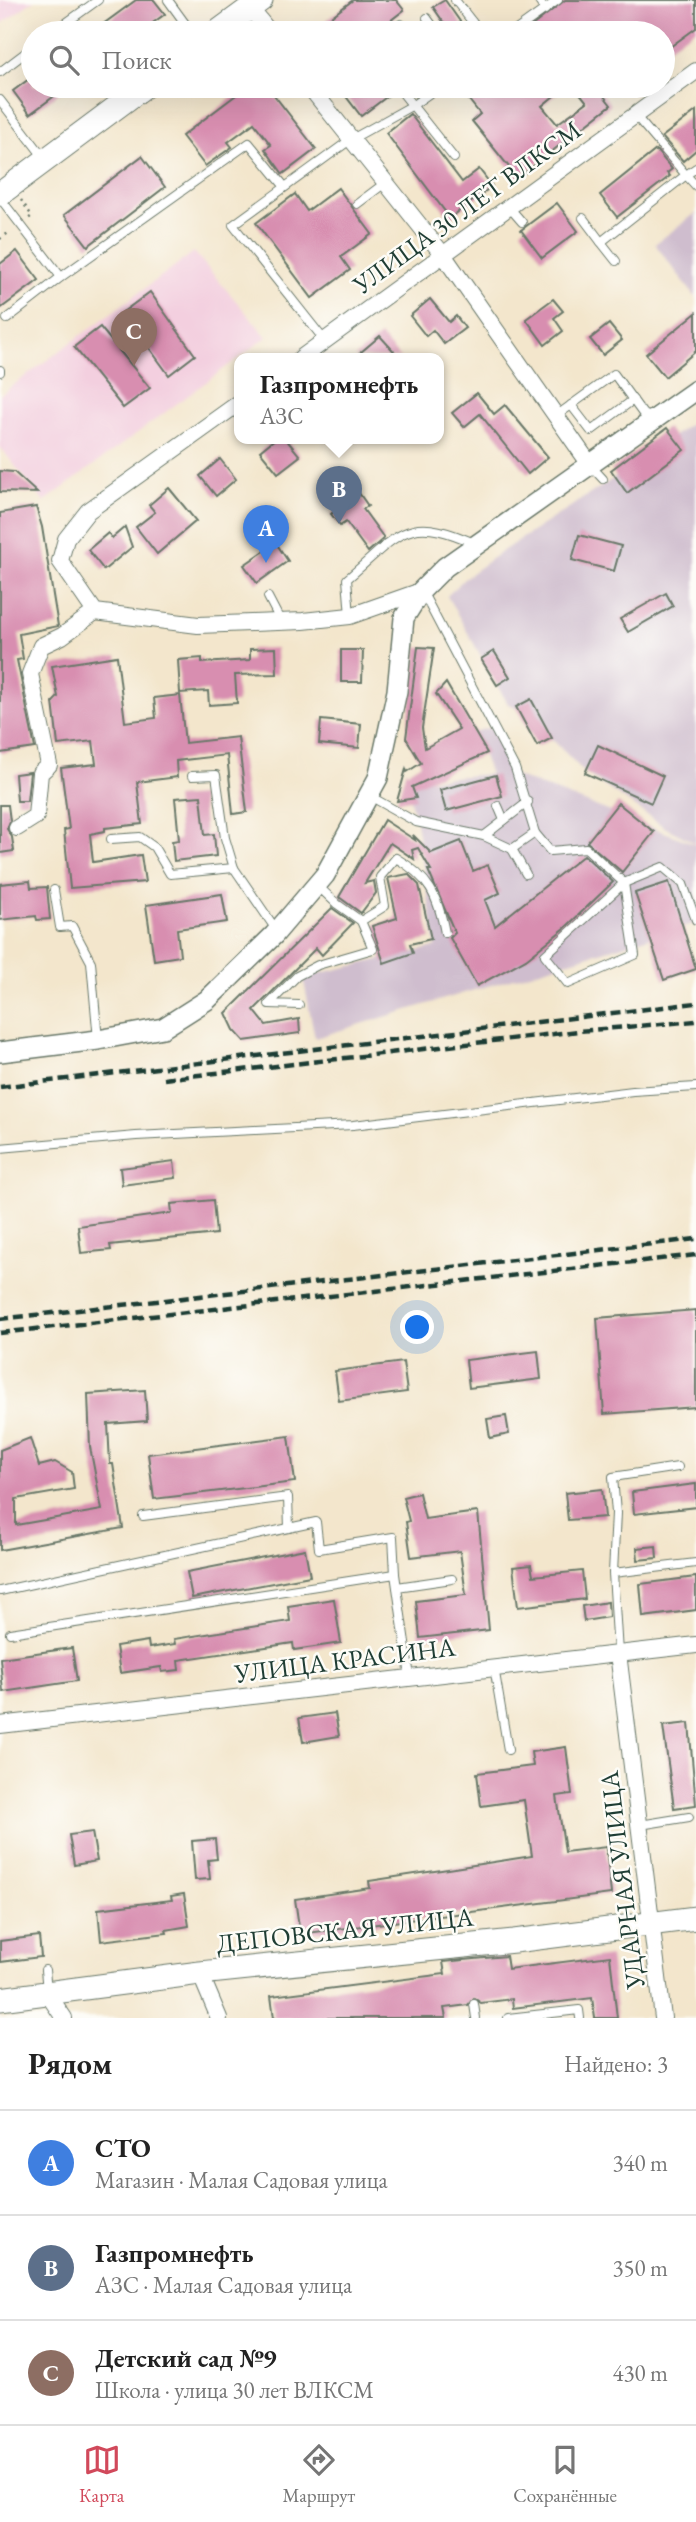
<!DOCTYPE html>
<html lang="ru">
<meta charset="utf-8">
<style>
body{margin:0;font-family:"EB Garamond",serif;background:#f2f2f2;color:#222}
.you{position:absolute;left:418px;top:1328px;width:24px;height:24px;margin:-18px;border:5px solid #fff;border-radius:50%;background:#1a73e8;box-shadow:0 0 0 10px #1a73e833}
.badge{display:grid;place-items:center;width:46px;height:46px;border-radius:50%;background:#d1495b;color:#fff;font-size:23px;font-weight:700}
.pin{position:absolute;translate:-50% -58px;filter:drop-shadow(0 2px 4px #0008)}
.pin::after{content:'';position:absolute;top:37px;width:24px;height:21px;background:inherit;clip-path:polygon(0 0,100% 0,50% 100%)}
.popup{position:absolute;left:234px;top:353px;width:210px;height:91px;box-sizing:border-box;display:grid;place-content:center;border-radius:14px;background:#fff;filter:drop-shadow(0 2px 5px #0005);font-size:23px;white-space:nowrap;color:#767676}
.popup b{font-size:26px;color:#222}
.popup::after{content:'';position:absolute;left:50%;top:100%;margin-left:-14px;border:14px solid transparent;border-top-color:#fff}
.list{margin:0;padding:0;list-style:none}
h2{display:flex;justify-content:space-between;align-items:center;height:91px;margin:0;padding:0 28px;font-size:30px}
h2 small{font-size:23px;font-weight:400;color:#767676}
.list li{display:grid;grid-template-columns:46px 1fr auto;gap:21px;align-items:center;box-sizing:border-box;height:105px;padding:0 28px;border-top:2px solid #e0e0e0}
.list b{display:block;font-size:26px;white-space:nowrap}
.list p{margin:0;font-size:23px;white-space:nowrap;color:#767676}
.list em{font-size:23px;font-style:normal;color:#767676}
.icon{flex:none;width:38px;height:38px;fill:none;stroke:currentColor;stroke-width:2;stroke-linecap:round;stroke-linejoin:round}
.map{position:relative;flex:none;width:696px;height:2018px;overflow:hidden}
.search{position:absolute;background:#fff;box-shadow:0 7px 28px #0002;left:21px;right:21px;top:21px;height:77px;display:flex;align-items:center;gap:18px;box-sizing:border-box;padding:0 24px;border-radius:38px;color:#767676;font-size:26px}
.sheet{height:406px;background:#fff}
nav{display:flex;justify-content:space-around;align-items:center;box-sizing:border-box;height:98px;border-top:2px solid #e0e0e0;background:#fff;font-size:19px;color:#767676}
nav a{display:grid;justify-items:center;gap:4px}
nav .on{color:#d1495b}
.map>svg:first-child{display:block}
</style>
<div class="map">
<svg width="696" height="2018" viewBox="0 0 696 2018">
<rect width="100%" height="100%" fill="#fdfcf7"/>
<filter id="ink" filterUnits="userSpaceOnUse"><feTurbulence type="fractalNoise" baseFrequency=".0143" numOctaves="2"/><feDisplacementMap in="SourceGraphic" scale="14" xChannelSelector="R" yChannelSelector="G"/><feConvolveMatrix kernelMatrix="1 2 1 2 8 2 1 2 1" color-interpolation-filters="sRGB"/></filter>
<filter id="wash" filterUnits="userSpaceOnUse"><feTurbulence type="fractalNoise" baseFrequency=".00686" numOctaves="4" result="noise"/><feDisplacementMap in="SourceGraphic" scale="28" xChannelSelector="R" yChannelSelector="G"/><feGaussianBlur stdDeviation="1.57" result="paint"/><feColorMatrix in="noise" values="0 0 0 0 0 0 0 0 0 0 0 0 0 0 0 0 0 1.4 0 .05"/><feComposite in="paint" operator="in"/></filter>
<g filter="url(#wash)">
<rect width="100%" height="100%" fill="#f3e6cc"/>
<g fill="#f3cfdf">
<polygon points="0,0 34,0 0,25"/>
<polygon points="194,252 267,337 44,502 0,447 0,395"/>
</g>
<g fill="#cfbdce">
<polygon points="696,213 696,298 655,244"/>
<polygon points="696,420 696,843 666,828 585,773 552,739 537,746 516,707 508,704 447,596 466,577 501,552 616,477"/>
<polygon points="491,727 515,776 696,844 696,923 315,1038 303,977 436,947 416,822 405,781 490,774 474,732"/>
</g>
<g id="blocks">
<g fill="#d88eb0">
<polygon points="136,0 154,0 165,14 139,33 91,33"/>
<polygon points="353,0 396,0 404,10 377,31 373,27 364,33 310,33"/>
<polygon points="445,0 468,33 451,33 433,7"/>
<polygon points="565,0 696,0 696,28 663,52 663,33 523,33"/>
<polygon points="33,76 33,86 68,86 30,114 13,91"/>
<polygon points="248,86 267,86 316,149 283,174 265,149 271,145 254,123 228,142 232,147 205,166 182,136"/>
<polygon points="338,86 391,86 393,92 361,116"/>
<polygon points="458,86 566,86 542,106 557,124 587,102 574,86 596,86 611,105 518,178 472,121 480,114"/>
<polygon points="696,111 696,150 683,161 662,137"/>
<polygon points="410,114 462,182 479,169 492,186 450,218 386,133"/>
<polygon points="656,150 672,169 667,173 670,176 617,217 600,195"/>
<polygon points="142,156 165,187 88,246 64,215"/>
<polygon points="338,188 372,234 341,257 350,270 312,298 256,223 295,194 307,211"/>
<polygon points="557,203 578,231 542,258 521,230"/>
<polygon points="17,251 39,280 0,309 0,264"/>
<polygon points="150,292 195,355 169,375 123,312"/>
<polygon points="430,299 449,322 456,316 465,328 444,344 433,330 426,336 410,316"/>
<polygon points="553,299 563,311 554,318 563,331 545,345 526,319"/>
<polygon points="696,313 696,351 665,377 646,354"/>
<polygon points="609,324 622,340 603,355 590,339"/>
<polygon points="100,327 150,388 123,408 74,347"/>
<polygon points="380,336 400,358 354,358"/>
<polygon points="477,393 494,414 505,405 548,457 528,474 480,414 464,427 452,413"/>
<polygon points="667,428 684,450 627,493 611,470"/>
<polygon points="276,438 285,438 300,456 278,473 260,451"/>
<polygon points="220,459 236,479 216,496 200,476"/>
<polygon points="0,471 14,472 37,493 0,492"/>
<polygon points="169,488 196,521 157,554 136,527 155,512 149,505"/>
<polygon points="359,493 368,506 363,509 384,538 368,552 346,522 340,526 331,514"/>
<polygon points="36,507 42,527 58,626 19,634 23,659 17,660 35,748 0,753 0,513"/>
<polygon points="125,527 132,547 104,570 88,550 108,533 112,538"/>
<polygon points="579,535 621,546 614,571 572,560"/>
<polygon points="276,543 288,561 257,583 244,565"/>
<polygon points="666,593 673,606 628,632 620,619"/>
<polygon points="418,647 434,648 422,728 425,748 459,729 436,694 446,683 487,753 412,787 416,798 397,801 406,769 407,772 421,763 406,738"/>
<polygon points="276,648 277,674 235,675 237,703 209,705 208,691 180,693 178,660 202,658 202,663 250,660 250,649"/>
<polygon points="341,650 363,650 362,682 341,682"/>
<polygon points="494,651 510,677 497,685 481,659"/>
<polygon points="117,656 125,722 156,718 154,698 180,695 185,743 238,737 247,812 233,814 227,755 176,761 177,777 137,782 142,824 105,828 105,831 90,834 93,862 141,855 145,882 70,888 64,830 69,829 61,768 96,764 93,741 58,745 53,702 58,697 52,666"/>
<polygon points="531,699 552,738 537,746 516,707"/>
<polygon points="321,720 361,724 359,748 319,744"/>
<polygon points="598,745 663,776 651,803 585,773"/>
<polygon points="30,772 27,801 17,801 15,774"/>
<polygon points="496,775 502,796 446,811 440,790"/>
<polygon points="201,796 205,835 214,834 216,856 174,861 172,841 179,840 175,798"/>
<polygon points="618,803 654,832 622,872 587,842"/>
<polygon points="0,805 8,805 10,821 7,829 12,837 14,851 0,853"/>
<polygon points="384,820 415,840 413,835 431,853 461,841 473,871 488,865 500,893 485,900 495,926 584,855 613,882 565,928 526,959 477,986 450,938 455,933 428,870 431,870 418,848 412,850 414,859 390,843 365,883 374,881 376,893 361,913 339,897"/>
<polygon points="408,874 419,885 431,939 410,944 413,953 384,963 372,926 397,918 388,878"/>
<polygon points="30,881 31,888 47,887 50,919 37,920 36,916 0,920 0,884"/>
<polygon points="669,882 696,969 664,980 635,893"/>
<polygon points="222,894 227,922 177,929 180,956 154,960 146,905"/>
<polygon points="332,908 353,923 322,955 316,948 254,1010 266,1025 299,1019 300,1033 244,1041 234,1030 226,1013"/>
<polygon points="174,1161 176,1178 122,1185 120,1168"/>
<polygon points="213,1200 216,1234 110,1245 111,1250 81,1253 78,1226 172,1213 171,1204"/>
<polygon points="696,1310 696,1407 604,1414 597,1318"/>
<polygon points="538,1351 541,1379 469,1388 466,1360"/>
<polygon points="403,1362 407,1392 339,1401 335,1371"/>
<polygon points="145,1390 147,1421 108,1424 110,1464 113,1464 123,1528 0,1550 0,1450 30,1438 39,1466 55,1462 72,1472 74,1489 16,1499 16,1525 102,1510 90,1447 88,1394"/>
<polygon points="506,1416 509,1434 490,1438 487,1419"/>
<polygon points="289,1436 295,1482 154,1499 148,1454"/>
<polygon points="696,1484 696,1507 634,1514 632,1492"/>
<polygon points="602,1489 605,1517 568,1520 565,1493"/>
<polygon points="419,1493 425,1519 478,1512 489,1630 420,1638 416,1601 466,1595 460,1551 411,1557 406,1522 409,1521 403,1497"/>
<polygon points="656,1546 657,1558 638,1560 637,1548"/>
<polygon points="305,1549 310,1576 192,1598 187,1572"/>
<polygon points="531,1565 533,1576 582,1571 585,1599 518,1607 513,1567"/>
<polygon points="696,1577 696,1610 643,1617 640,1584"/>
<polygon points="334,1599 341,1643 294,1650 293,1643 178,1660 179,1670 162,1672 161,1667 120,1673 116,1646 148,1641 149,1648 175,1644 174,1639 290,1621 288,1606"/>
<polygon points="608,1602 609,1617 584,1621 582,1606"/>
<polygon points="72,1648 77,1681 3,1692 0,1658"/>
<polygon points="335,1713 339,1736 303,1742 299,1718"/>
<polygon points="689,1723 696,1805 674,1808 663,1726"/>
<polygon points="566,1747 572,1794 557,1796 565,1852 606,1847 611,1894 300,1934 295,1899 370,1888 369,1881 532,1856 524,1800 481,1806 477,1773 533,1766 531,1752"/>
<polygon points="92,1832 97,1861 74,1865 69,1835"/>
<polygon points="215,1839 217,1859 208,1860 210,1879 195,1880 192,1841"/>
<polygon points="184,1894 189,1926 166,1930 167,1933 101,1941 98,1909 172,1900 171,1896"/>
<polygon points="39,1936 41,1957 0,1962 0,1941"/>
<polygon points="506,1956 508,1969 610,1956 617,2018 595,2018 592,1998 513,2008 512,1999 481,2003 474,1998 468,2005 444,2008 446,2018 274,2018 271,1996 445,1974 443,1962"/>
</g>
</g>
</g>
<g filter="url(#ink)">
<use href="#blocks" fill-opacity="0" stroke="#697869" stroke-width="2"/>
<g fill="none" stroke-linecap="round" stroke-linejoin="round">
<g stroke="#697869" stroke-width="10">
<g id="service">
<polyline points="168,0 192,33"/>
<polyline points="455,0 481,33"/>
<polyline points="538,0 545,10"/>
<polyline points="427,18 438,33"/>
<polyline points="52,33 98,0"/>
<polyline points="389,33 401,24"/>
<polyline points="512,33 558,0"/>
<polyline points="0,72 33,47"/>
<polyline points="397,86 454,158"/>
<polyline points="0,100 45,159"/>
<polyline points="634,114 686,175 696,168"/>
<polyline points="0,198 61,277 249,143 285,187"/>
<polyline points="357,204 385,183"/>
<polyline points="509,207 522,222"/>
<polyline points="583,218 601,242 686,175 696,186"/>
<polyline points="601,242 616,261"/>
<polyline points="7,319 61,277"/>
<polyline points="325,341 233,225 350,140 413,105 440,86"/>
<polyline points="0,370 0,372"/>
<polyline points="571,405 591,431 633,400"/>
<polyline points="556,416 614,374 643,414 654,418"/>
<polyline points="591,466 603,479"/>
<polyline points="268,597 281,622"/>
<path d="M 350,616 L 347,579 C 400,534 406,512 476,544"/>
<polyline points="192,776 216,775 225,838 234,868"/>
<polyline points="368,795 416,822 484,836 512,849 535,833 515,768 423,593"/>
<polyline points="498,806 504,820"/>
<polyline points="535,833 550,851 586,848 624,883 663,867 683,884 696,920"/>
<polyline points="484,836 528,802"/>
<polyline points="111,839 140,837 154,847 170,874 234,868 277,931"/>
<polyline points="512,849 526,874"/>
<polygon points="624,883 635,955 568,984 545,955"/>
<path d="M 317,885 L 337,904 L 361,921 L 385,906 L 380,877 L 396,858 C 429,877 438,896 445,933"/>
<polyline points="54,890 60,927 72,926 91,962 98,1040"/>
<polyline points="299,1005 269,1004 297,976 318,965 373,949 361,921"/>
<polyline points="0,1148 136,1136 353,1125 633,1091 696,1087"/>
<polyline points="143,1516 288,1497 289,1528"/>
<polyline points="613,1573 616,1513 613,1477 678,1467"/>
<polyline points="397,1587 452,1579"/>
<polyline points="0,1591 316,1522 319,1549 393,1537 395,1574"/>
<polyline points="10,1633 395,1574 410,1677"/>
<polyline points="618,1653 613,1573 696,1563"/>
<polyline points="494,1667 508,1750"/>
<polyline points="640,1825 689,1817"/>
<polyline points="45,1970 47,1990"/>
<polyline points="474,2004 476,2018"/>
<polyline points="508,2018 579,2010 580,2018"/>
</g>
</g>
<g stroke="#697869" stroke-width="18">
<g id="minor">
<polyline points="250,8 270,33"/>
<polyline points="309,86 444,256 591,466"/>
<polyline points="301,358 696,71"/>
<polyline points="239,403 88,511 66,539 60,561 95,612 198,625 303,621 350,616 421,591"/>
<polyline points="17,828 36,816 40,773 49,765 30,674 41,646 62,636 95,612"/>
<polyline points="618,1653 663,2018"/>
<polyline points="0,1725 696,1645"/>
<polyline points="200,1973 219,2018"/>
<polyline points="47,1993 64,2018"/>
</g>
</g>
<g stroke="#697869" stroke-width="22">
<polyline id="tertiary" points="0,1052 98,1040 163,1028 207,1000 274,935 325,875 378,778 397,691 404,618 421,591 445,567 696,390"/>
</g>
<g stroke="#697869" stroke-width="25">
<g id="secondary">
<polyline points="216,33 261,0"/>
<polyline points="0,194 145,86"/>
<polyline points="0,1999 200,1973 514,1941 696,1918"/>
</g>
</g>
<g stroke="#697869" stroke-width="2.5" stroke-dasharray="2 5" stroke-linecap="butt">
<polyline points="21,200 32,216 28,219"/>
<polyline points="0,239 11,231"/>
</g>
<use href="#service" stroke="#fff" stroke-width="8"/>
<use href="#minor" stroke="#fff" stroke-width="16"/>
<use href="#tertiary" stroke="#fff" stroke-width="19"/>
<use href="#secondary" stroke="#fff" stroke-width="23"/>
<g stroke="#1f3d34" stroke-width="4.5" stroke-dasharray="10 5" stroke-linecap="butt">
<polyline points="164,1079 579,1031 696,1021"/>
<polyline points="0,1087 696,1003"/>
<polyline points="0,1319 696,1239"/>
<polyline points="0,1333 696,1255"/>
</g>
</g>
</g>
<g text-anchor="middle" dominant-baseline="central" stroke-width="5" stroke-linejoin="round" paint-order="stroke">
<g font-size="26" fill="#1f3d34" stroke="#fdfcf7">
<text transform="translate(467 207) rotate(-36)">УЛИЦА 30 ЛЕТ ВЛКСМ</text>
<text transform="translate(345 1660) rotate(-7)">УЛИЦА КРАСИНА</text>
<text transform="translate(622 1880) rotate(-97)">УДАРНАЯ УЛИЦА</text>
<text transform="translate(345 1930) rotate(-6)">ДЕПОВСКАЯ УЛИЦА</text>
</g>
</g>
</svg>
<div class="you"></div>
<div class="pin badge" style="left:266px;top:563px;background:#3f7fe0">A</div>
<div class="pin badge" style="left:339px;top:524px;background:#5c6f8a">B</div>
<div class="popup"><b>Газпромнефть</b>АЗС</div>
<div class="pin badge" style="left:134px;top:366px;background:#8d6e63">C</div>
<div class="search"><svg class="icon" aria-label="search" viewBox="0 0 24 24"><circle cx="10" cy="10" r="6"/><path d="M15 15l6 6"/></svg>Поиск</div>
</div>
<section class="sheet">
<h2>Рядом<small>Найдено: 3</small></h2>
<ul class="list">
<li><span class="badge" style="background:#3f7fe0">A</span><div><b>СТО</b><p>Магазин · Малая Садовая улица</p></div><em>340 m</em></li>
<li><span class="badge" style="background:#5c6f8a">B</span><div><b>Газпромнефть</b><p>АЗС · Малая Садовая улица</p></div><em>350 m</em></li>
<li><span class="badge" style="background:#8d6e63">C</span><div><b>Детский сад №9</b><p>Школа · улица 30 лет ВЛКСМ</p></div><em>430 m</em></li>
</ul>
</section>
<nav>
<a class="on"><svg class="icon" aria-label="map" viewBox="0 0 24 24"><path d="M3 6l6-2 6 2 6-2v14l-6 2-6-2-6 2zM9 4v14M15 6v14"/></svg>Карта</a>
<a><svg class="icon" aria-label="directions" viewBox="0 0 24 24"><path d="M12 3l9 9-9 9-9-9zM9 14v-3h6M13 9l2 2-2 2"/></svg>Маршрут</a>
<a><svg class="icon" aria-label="saved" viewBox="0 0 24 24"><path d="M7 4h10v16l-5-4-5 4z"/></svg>Сохранённые</a>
</nav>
